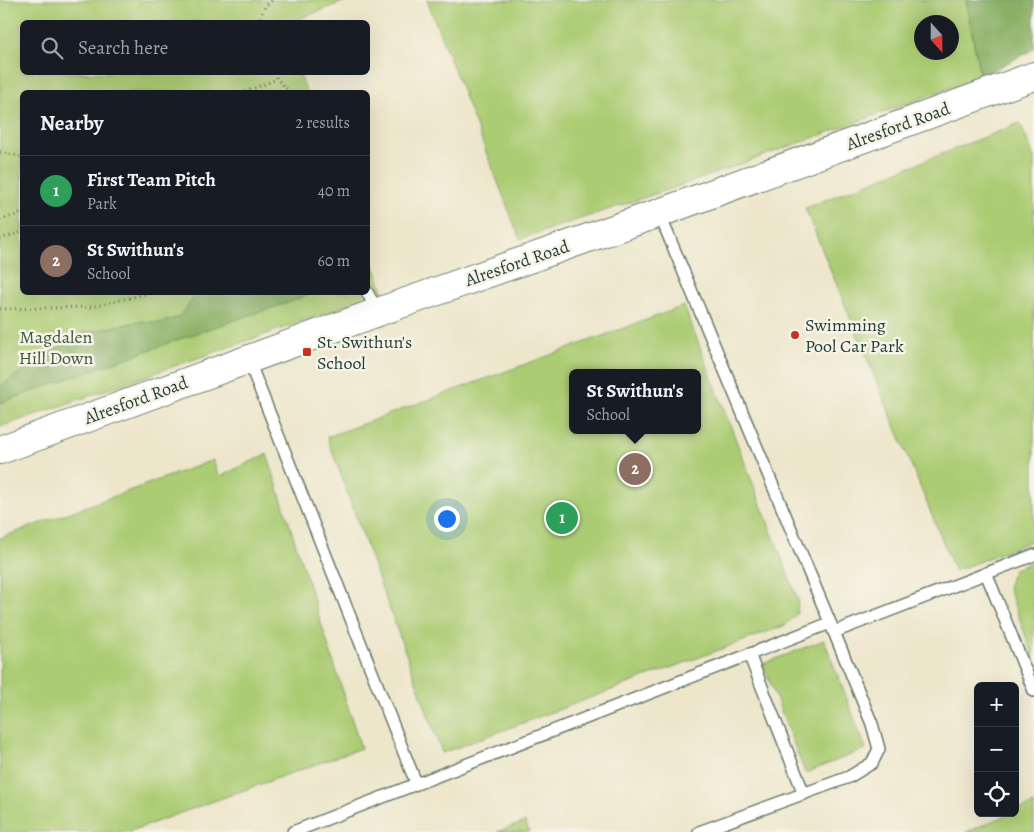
<!DOCTYPE html>
<meta charset="utf-8">
<style>
body{margin:0;font-family:Alegreya,serif;background:#242831;color:#f1f3f6}
.controls{position:absolute;right:15px;bottom:15px;display:grid;overflow:hidden;border-radius:8px;box-shadow:0 5px 20px #0002}
.controls button{width:45px;height:45px;display:grid;place-items:center;padding:0;border:0;border-bottom:1px solid #363941;background:#171b24;color:#f1f3f6;font:25px sans-serif}
.compass{position:absolute;left:914px;top:15px;width:45px;height:45px;border-radius:50%;background:#171b24;box-shadow:0 5px 20px #0002;rotate:159deg}
.you{position:absolute;left:446px;top:518px;width:18px;height:18px;margin:-12px;border:4px solid #fff;border-radius:50%;background:#1a73e8;box-shadow:0 0 0 8px #1a73e833}
.badge{display:grid;place-items:center;width:32px;height:32px;border-radius:50%;background:#c8321e;color:#fff;font-size:16px;font-weight:700}
.pin{position:absolute;translate:-50% -50%;border:2px solid #fff;box-shadow:0 1px 5px #0006}
.popup{position:absolute;left:569px;top:369px;width:132px;height:65px;box-sizing:border-box;display:grid;place-content:center;border-radius:8px;background:#171b24;filter:drop-shadow(0 1px 4px #0005);font-size:16px;white-space:nowrap;color:#9ea1a6}
.popup b{font-size:19px;color:#f1f3f6}
.popup::after{content:'';position:absolute;left:50%;top:100%;margin-left:-10px;border:10px solid transparent;border-top-color:#171b24}
.list{margin:0;padding:0;list-style:none}
h2{display:flex;justify-content:space-between;align-items:center;height:65px;margin:0;padding:0 20px;font-size:21px}
h2 small{font-size:16px;font-weight:400;color:#9ea1a6}
.list li{display:grid;grid-template-columns:32px 1fr auto;gap:15px;align-items:center;box-sizing:border-box;height:70px;padding:0 20px;border-top:1px solid #363941}
.list b{display:block;font-size:19px;white-space:nowrap}
.list p{margin:0;font-size:16px;white-space:nowrap;color:#9ea1a6}
.list em{font-size:16px;font-style:normal;color:#9ea1a6}
.icon{flex:none;width:28px;height:28px;fill:none;stroke:currentColor;stroke-width:2;stroke-linecap:round;stroke-linejoin:round}
.map{position:relative;flex:none;width:1034px;height:832px;overflow:hidden}
.search{position:absolute;background:#171b24;box-shadow:0 5px 20px #0002;left:20px;top:20px;width:350px;height:55px;display:flex;align-items:center;gap:12px;box-sizing:border-box;padding:0 18px;border-radius:8px;color:#9ea1a6;font-size:19px}
.panel{position:absolute;background:#171b24;box-shadow:0 5px 20px #0002;left:20px;top:90px;width:350px;height:205px;border-radius:8px}
.map>svg:first-child{display:block}
</style>
<div class="map">
<svg width="1034" height="832" viewBox="0 0 1034 832">
<rect width="100%" height="100%" fill="#f7f3e8"/>
<filter id="ink" filterUnits="userSpaceOnUse"><feTurbulence type="fractalNoise" baseFrequency=".02" numOctaves="2"/><feDisplacementMap in="SourceGraphic" scale="10" xChannelSelector="R" yChannelSelector="G"/><feConvolveMatrix kernelMatrix="1 2 1 2 8 2 1 2 1" color-interpolation-filters="sRGB"/></filter>
<filter id="wash" filterUnits="userSpaceOnUse"><feTurbulence type="fractalNoise" baseFrequency=".0096" numOctaves="4" result="noise"/><feDisplacementMap in="SourceGraphic" scale="20" xChannelSelector="R" yChannelSelector="G"/><feGaussianBlur stdDeviation="1.12" result="paint"/><feColorMatrix in="noise" values="0 0 0 0 0 0 0 0 0 0 0 0 0 0 0 0 0 1.4 0 .05"/><feComposite in="paint" operator="in"/></filter>
<g filter="url(#wash)">
<rect width="100%" height="100%" fill="#eee6cb"/>
<g fill="#accc73" stroke="#668454" fill-rule="evenodd">
<polygon points="0,0 348,0 291,22 22,22 22,72 299,73 307,92 22,92 22,292 368,292 368,250 384,293 0,427"/>
<path d="M 427,0 L 966,0 L 980,77 L 697,180 L 520,239 ZM 922,22 L 952,22 L 952,52 L 922,52 Z"/>
<polygon points="1020,123 1034,157 1034,540 955,571 805,208"/>
<path d="M 684,306 L 798,600 L 797,614 L 786,625 L 442,753 L 327,437 ZM 572,373 L 698,373 L 698,430 L 572,430 Z"/>
<polygon points="267,454 361,748 128,832 0,832 0,538 213,460 219,477"/>
<polygon points="1034,562 1034,659 1008,587 1014,569"/>
<polygon points="824,640 866,749 805,773 763,664"/>
<polygon points="1034,804 1034,832 966,832"/>
<polygon points="525,822 529,832 497,832"/>
</g>
<g fill="#89b065" stroke="#54764c">
<polygon points="966,0 1034,0 1034,49 980,77"/>
<polygon points="198,292 310,293 293,301 205,330 0,403 0,387 19,373 82,333 142,321 160,323 179,317"/>
</g>
</g>
<g filter="url(#ink)">
<g fill="none" stroke-linecap="round" stroke-linejoin="round">
<g stroke="#677869" stroke-width="14">
<g id="service">
<polyline points="659,213 834,632 872,724 879,749 872,763 849,777 699,832"/>
<polyline points="367,292 378,312"/>
<polyline points="248,359 416,783"/>
<polyline points="986,573 1034,691"/>
<polyline points="834,632 1034,555"/>
<polyline points="749,654 804,794"/>
<polyline points="293,832 830,623"/>
</g>
</g>
<g stroke="#677869" stroke-width="30">
<polyline id="secondary" points="0,450 378,312 659,213 1034,76"/>
</g>
<g stroke="#677869" stroke-width="3" stroke-dasharray="1 4" stroke-linecap="butt">
<polyline points="258,22 265,7 272,0"/>
<polyline points="275,72 277,79 290,92"/>
<polyline points="245,92 277,79"/>
<polyline points="0,152 22,157"/>
<polyline points="0,220 22,213"/>
<polyline points="0,239 22,232"/>
<polyline points="0,309 92,307 153,292"/>
</g>
<use href="#service" stroke="#fff" stroke-width="11"/>
<use href="#secondary" stroke="#fff" stroke-width="28"/>
</g>
</g>
<g fill="#c8321e" stroke="#f7f3e8" stroke-width="2">
<circle cx="795" cy="335" r="5"/>
<rect x="302" y="347" width="10" height="10" rx="2.5"/>
</g>
<g text-anchor="middle" dominant-baseline="central" stroke-width="5" stroke-linejoin="round" paint-order="stroke">
<g font-size="18" fill="#1f3d34" stroke="#f7f3e8">
<text transform="translate(898 126) rotate(-20)">Alresford Road</text>
<text transform="translate(517 263) rotate(-19)">Alresford Road</text>
<text transform="translate(136 400) rotate(-20)">Alresford Road</text>
</g>
<g font-size="18" fill="#1f3d34" stroke="#f7f3e8" text-anchor="start">
<text x="805" y="325">Swimming<tspan x="805" dy="21">Pool Car Park</tspan></text>
<text x="317" y="342">St. Swithun's<tspan x="317" dy="21">School</tspan></text>
</g>
<g font-size="18" fill="#3b5a41" stroke="#f7f3e8">
<text x="56" y="337">Magdalen<tspan x="56" dy="21">Hill Down</tspan></text>
</g>
</g>
</svg>
<div class="controls">
<button>+</button>
<button>−</button>
<button><svg class="icon" aria-label="locate" viewBox="0 0 24 24"><circle cx="12" cy="12" r="6"/><path d="M12 2v4M12 18v4M2 12h4M18 12h4"/></svg></button>
</div>
<svg class="compass" viewBox="-18 -18 36 36"><path d="M0-13l5 13h-10z" fill="#e53935"/><path d="M0 13l5-13h-10z" fill="#9ea1a6"/></svg>
<div class="you"></div>
<div class="pin badge" style="left:562px;top:518px;background:#2e9e5b">1</div>
<div class="pin badge" style="left:635px;top:469px;background:#8d6e63">2</div>
<div class="popup"><b>St Swithun's</b>School</div>
<div class="search"><svg class="icon" aria-label="search" viewBox="0 0 24 24"><circle cx="10" cy="10" r="6"/><path d="M15 15l6 6"/></svg>Search here</div>
<section class="panel">
<h2>Nearby<small>2 results</small></h2>
<ul class="list">
<li><span class="badge" style="background:#2e9e5b">1</span><div><b>First Team Pitch</b><p>Park</p></div><em>40 m</em></li>
<li><span class="badge" style="background:#8d6e63">2</span><div><b>St Swithun's</b><p>School</p></div><em>60 m</em></li>
</ul>
</section>
</div>
